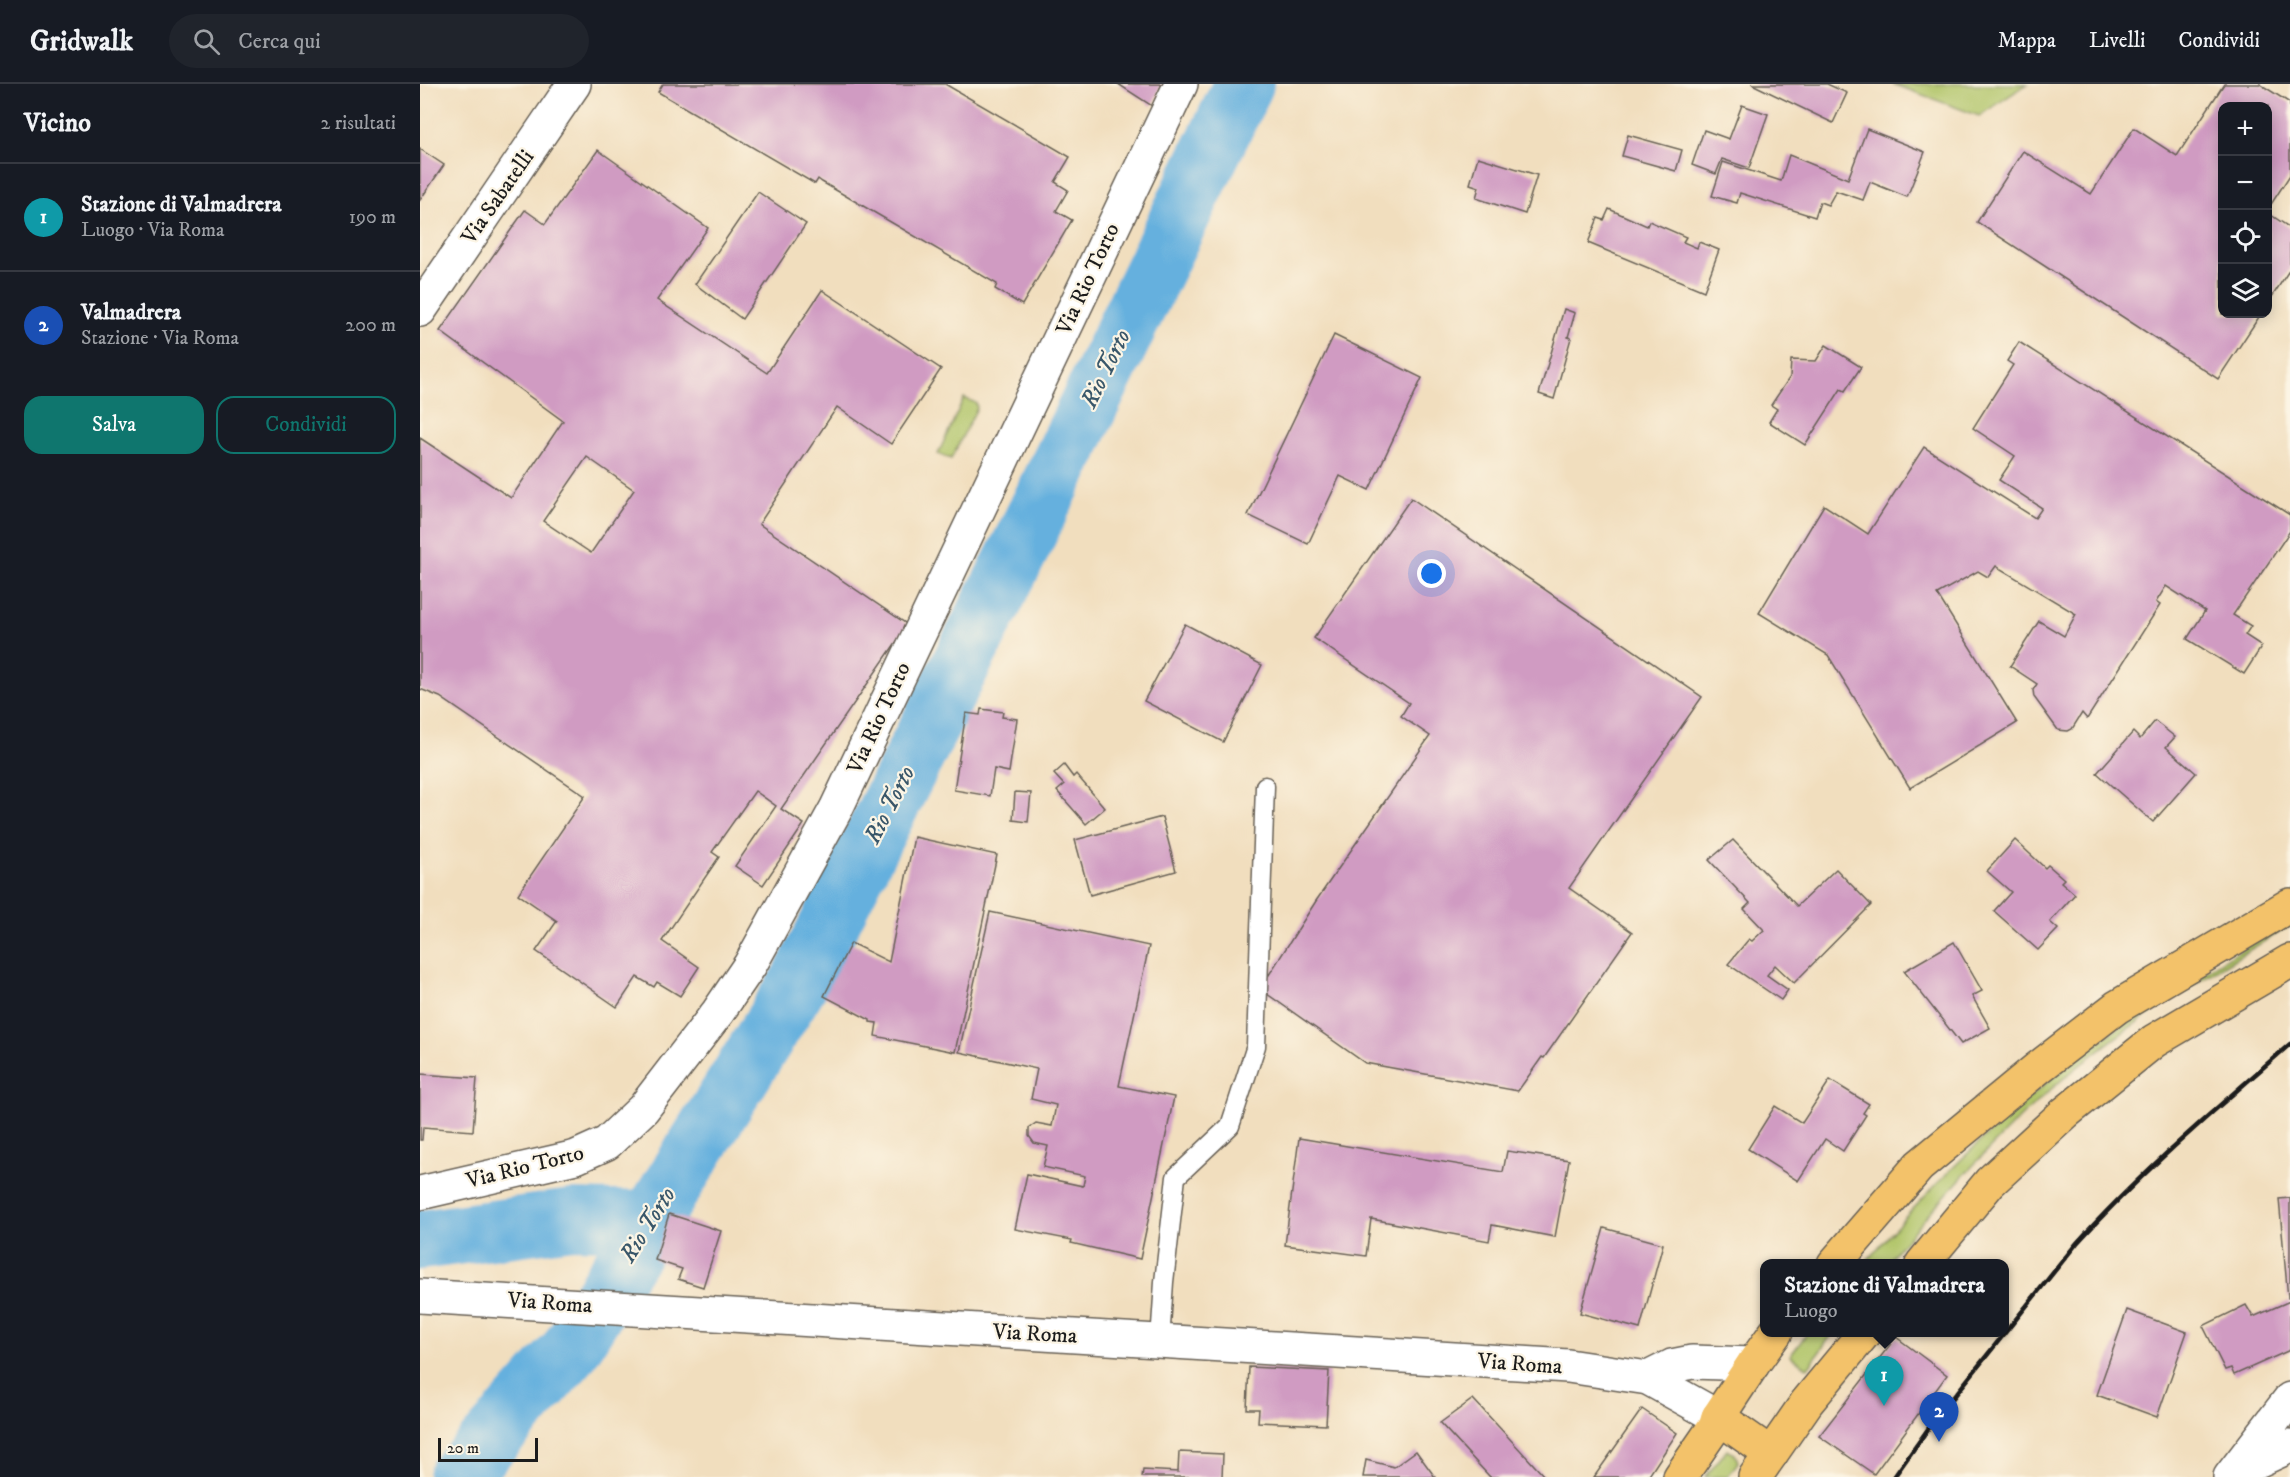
<!DOCTYPE html>
<html lang="it">
<meta charset="utf-8">
<style>
body{margin:0;font-family:"IM FELL DW Pica",serif;background:#20242c;color:#f1f3f6}
.controls{position:absolute;right:18px;top:18px;display:grid;overflow:hidden;border-radius:12px;box-shadow:0 3px 15px #0003}
.controls button{width:54px;height:54px;display:grid;place-items:center;padding:0;border:0;border-bottom:2px solid #363941;background:#171b24;color:#f1f3f6;font:30px sans-serif}
.scale{position:absolute;left:18px;bottom:15px;width:100px;box-sizing:border-box;padding-left:6px;border:3px solid #1c1c1c;border-top:0;font-size:16px;line-height:21px;white-space:nowrap;color:#1c1c1c;-webkit-text-stroke:4px #fcf5e5;paint-order:stroke}
.you{position:absolute;left:1012px;top:490px;width:21px;height:21px;margin:-15px;border:4px solid #fff;border-radius:50%;background:#1a73e8;box-shadow:0 0 0 9px #1a73e833}
.badge{display:grid;place-items:center;width:39px;height:39px;border-radius:50%;background:#0f766e;color:#fff;font-size:20px;font-weight:700}
.pin{position:absolute;translate:-50% -50px;filter:drop-shadow(0 2px 3px #0008)}
.pin::after{content:'';position:absolute;top:32px;width:21px;height:18px;background:inherit;clip-path:polygon(0 0,100% 0,50% 100%)}
.popup{position:absolute;left:1340px;top:1175px;width:249px;height:78px;box-sizing:border-box;display:grid;place-content:center;border-radius:12px;background:#171b24;filter:drop-shadow(0 2px 4px #0005);font-size:20px;white-space:nowrap;color:#9ea1a6}
.popup b{font-size:22px;color:#f1f3f6}
.popup::after{content:'';position:absolute;left:50%;top:100%;margin-left:-12px;border:12px solid transparent;border-top-color:#171b24}
.list{margin:0;padding:0;list-style:none}
h2{display:flex;justify-content:space-between;align-items:center;height:78px;margin:0;padding:0 24px;font-size:26px}
h2 small{font-size:20px;font-weight:400;color:#9ea1a6}
.list li{display:grid;grid-template-columns:39px 1fr auto;gap:18px;align-items:center;box-sizing:border-box;height:108px;padding:0 24px;border-top:2px solid #363941}
.list b{display:block;font-size:22px;white-space:nowrap}
.list p{margin:0;font-size:20px;white-space:nowrap;color:#9ea1a6}
.list em{font-size:20px;font-style:normal;color:#9ea1a6}
.actions{display:flex;gap:12px;padding:18px 24px}
.actions a{flex:1;padding:14px 0;border:2px solid #0f766e;border-radius:18px;text-align:center;font-size:21px;color:#0f766e}
.actions .main{background:#0f766e;color:#fff}
.icon{flex:none;width:33px;height:33px;fill:none;stroke:currentColor;stroke-width:2;stroke-linecap:round;stroke-linejoin:round}
.map{position:relative;flex:none;width:1870px;height:1393px;overflow:hidden}
header{display:flex;align-items:center;gap:36px;box-sizing:border-box;height:84px;padding:0 30px;background:#171b24;border-bottom:2px solid #363941}
header strong{font-size:28px}
nav{display:flex;gap:33px;margin-inline-start:auto;font-size:21px}
.search{width:420px;height:54px;background:#20242c;display:flex;align-items:center;gap:15px;box-sizing:border-box;padding:0 21px;border-radius:33px;color:#9ea1a6;font-size:22px}
main{display:flex}
aside{flex:1;background:#171b24}
.map>svg:first-child{display:block}
</style>
<header>
<strong>Gridwalk</strong>
<div class="search"><svg class="icon" aria-label="search" viewBox="0 0 24 24"><circle cx="10" cy="10" r="6"/><path d="M15 15l6 6"/></svg>Cerca qui</div>
<nav><a>Mappa</a><a>Livelli</a><a>Condividi</a></nav>
</header>
<main>
<aside>
<h2>Vicino<small>2 risultati</small></h2>
<ul class="list">
<li><span class="badge" style="background:#0f9aa8">1</span><div><b>Stazione di Valmadrera</b><p>Luogo · Via Roma</p></div><em>190 m</em></li>
<li><span class="badge" style="background:#1a4fb4">2</span><div><b>Valmadrera</b><p>Stazione · Via Roma</p></div><em>200 m</em></li>
</ul>
<div class="actions"><a class="main">Salva</a><a>Condividi</a></div>
</aside>
<div class="map">
<svg width="1870" height="1393" viewBox="0 0 1870 1393">
<rect width="100%" height="100%" fill="#fcf5e5"/>
<filter id="ink" filterUnits="userSpaceOnUse"><feTurbulence type="fractalNoise" baseFrequency=".0167" numOctaves="2"/><feDisplacementMap in="SourceGraphic" scale="12" xChannelSelector="R" yChannelSelector="G"/><feConvolveMatrix kernelMatrix="1 2 1 2 8 2 1 2 1" color-interpolation-filters="sRGB"/></filter>
<filter id="wash" filterUnits="userSpaceOnUse"><feTurbulence type="fractalNoise" baseFrequency=".008" numOctaves="4" result="noise"/><feDisplacementMap in="SourceGraphic" scale="24" xChannelSelector="R" yChannelSelector="G"/><feGaussianBlur stdDeviation="1.35" result="paint"/><feColorMatrix in="noise" values="0 0 0 0 0 0 0 0 0 0 0 0 0 0 0 0 0 1.4 0 .05"/><feComposite in="paint" operator="in"/></filter>
<g filter="url(#wash)">
<rect width="100%" height="100%" fill="#f1debe"/>
<g fill="#b0c468" stroke="#667042" stroke-width="1.5">
<polygon points="1473,0 1607,0 1559,32"/>
<polygon points="544,314 556,319 557,324 531,375 518,370"/>
<path d="M 1870,836 L 1870,842 C 1786,891 1702,943 1629,1007 C 1570,1060 1517,1119 1466,1179 L 1444,1180 C 1525,1085 1619,996 1723,927 C 1771,895 1821,866 1870,836 Z"/>
<polygon points="1388,1248 1413,1249 1388,1284 1370,1272"/>
<polygon points="1307,1366 1315,1370 1318,1378 1308,1393 1285,1393"/>
</g>
<g fill="none" stroke-linecap="round" stroke-linejoin="round">
<g stroke="#65b0de" stroke-width="60">
<polyline points="0,1156 152,1135 232,1137"/>
<polyline points="38,1393 148,1269 383,892 601,462 824,0"/>
</g>
</g>
<g id="blocks">
<g fill="#d09bc2" fill-rule="evenodd">
<polygon points="243,0 525,0 650,73 635,98 648,106 636,127 652,136 602,221 575,205 577,200 402,98 398,95 395,100 238,8"/>
<polygon points="698,0 742,0 732,22"/>
<polygon points="1332,0 1407,0 1427,9 1413,39"/>
<polygon points="1804,0 1840,0 1870,19 1870,91 1848,125 1848,22 1802,22 1802,230 1841,230 1798,295 1557,138 1603,67 1671,110 1714,44 1757,72"/>
<polygon points="1322,21 1348,30 1329,84 1302,75 1296,90 1272,81 1284,46 1309,55"/>
<polygon points="1447,45 1505,68 1487,113 1450,98 1443,116 1416,107 1408,121 1400,118 1395,133 1320,109 1317,119 1292,112 1303,78 1361,97 1369,71 1428,95"/>
<polygon points="1208,51 1262,66 1256,87 1202,72"/>
<polygon points="0,65 24,81 0,116"/>
<path d="M 178,66 L 288,144 L 237,216 L 347,289 L 402,206 L 521,285 L 471,360 L 417,323 L 339,440 L 488,541 L 361,725 L 384,740 L 343,801 L 315,782 L 356,722 L 335,707 L 292,768 L 299,773 L 242,857 L 279,883 L 260,912 L 237,898 L 234,903 L 217,893 L 197,923 L 116,867 L 137,837 L 98,810 L 165,712 L 20,613 L 0,605 L 0,354 L 91,414 L 143,337 L 20,247 L 105,126 L 125,140 ZM 167,373 L 214,406 L 171,469 L 123,437 Z"/>
<polygon points="1058,73 1117,91 1105,130 1056,114 1059,103 1050,100"/>
<polygon points="338,108 386,140 322,235 275,200"/>
<polygon points="1189,125 1227,142 1229,137 1266,153 1263,158 1277,164 1279,158 1299,166 1284,207 1168,159 1178,134 1184,136"/>
<polygon points="1848,129 1870,144 1870,185 1848,219"/>
<polygon points="1144,225 1155,229 1148,253 1151,254 1134,315 1119,310"/>
<polygon points="914,251 1002,294 949,406 920,392 888,460 828,431"/>
<polygon points="1599,258 1870,431 1870,447 1813,531 1831,542 1825,551 1842,562 1824,590 1767,555 1785,527 1746,502 1736,518 1740,521 1667,635 1662,629 1652,645 1648,647 1638,646 1614,613 1613,606 1617,600 1590,582 1619,537 1644,552 1656,530 1576,482 1568,493 1558,487 1517,510 1597,639 1490,704 1408,571 1339,529 1404,421 1448,450 1504,363 1615,434 1622,424 1579,396 1595,372 1553,344 1593,281 1587,277"/>
<polygon points="1406,261 1441,283 1425,307 1421,305 1385,361 1349,338 1357,325 1351,321 1370,293 1371,276 1396,277"/>
<polygon points="991,414 1282,613 1149,804 1212,848 1124,974 1122,973 1098,1007 945,979 840,905 896,817 1010,652 981,632 989,619 894,554"/>
<polygon points="765,540 842,581 803,658 724,617"/>
<polygon points="561,625 583,628 582,633 597,635 589,688 574,685 570,712 534,706 546,629 560,631"/>
<polygon points="1735,637 1755,653 1746,663 1776,689 1733,738 1677,689 1713,648 1720,655"/>
<polygon points="644,681 653,693 656,690 685,724 666,740 637,707 644,701 634,690"/>
<polygon points="595,708 611,709 608,738 593,736"/>
<polygon points="742,733 756,787 670,811 655,756"/>
<polygon points="494,753 577,771 535,968 455,952 457,939 450,938 450,936 404,912 431,859 469,878"/>
<polygon points="1313,756 1377,822 1416,785 1451,821 1374,899 1355,881 1347,891 1368,906 1361,916 1308,880 1329,855 1332,857 1344,846 1324,825 1330,819 1289,776"/>
<polygon points="1595,756 1625,784 1628,781 1644,795 1641,798 1655,810 1630,838 1638,845 1618,866 1574,827 1591,808 1567,787"/>
<polygon points="570,828 729,862 699,1002 754,1013 720,1175 651,1159 652,1156 595,1145 607,1090 663,1102 665,1092 623,1083 628,1062 614,1059 609,1052 609,1044 616,1039 632,1042 636,1021 611,1015 617,985 539,968"/>
<polygon points="1534,858 1562,907 1552,912 1570,944 1541,960 1484,887"/>
<polygon points="0,990 57,994 53,1047 3,1043 2,1056 0,1056"/>
<polygon points="1410,996 1449,1020 1443,1029 1446,1031 1423,1067 1405,1055 1378,1097 1328,1065 1355,1022 1382,1039"/>
<polygon points="879,1054 1083,1088 1087,1067 1149,1076 1135,1153 1072,1141 1069,1157 951,1135 946,1172 865,1161"/>
<polygon points="1870,1114 1870,1214 1868,1214 1859,1115"/>
<polygon points="249,1130 301,1147 283,1203 258,1195 262,1185 235,1176"/>
<polygon points="1184,1144 1243,1160 1220,1245 1160,1229"/>
<polygon points="1870,1217 1870,1266 1814,1291 1811,1284 1805,1286 1783,1242 1826,1221 1833,1233"/>
<polygon points="1707,1226 1767,1248 1737,1333 1677,1311"/>
<polygon points="1476,1253 1527,1291 1454,1390 1399,1352"/>
<polygon points="829,1283 909,1287 906,1341 838,1338 839,1325 827,1325"/>
<polygon points="1053,1315 1125,1393 1070,1393 1020,1339"/>
<polygon points="1222,1325 1257,1349 1228,1393 1174,1393"/>
<polygon points="996,1367 1015,1393 943,1393 946,1376 974,1383"/>
<polygon points="759,1368 803,1370 802,1393 722,1393 723,1386 758,1388"/>
</g>
</g>
</g>
<g filter="url(#ink)">
<use href="#blocks" fill-opacity="0" stroke="#676055" stroke-width="1.5"/>
<g fill="none" stroke-linecap="round" stroke-linejoin="round">
<g stroke="#676055" stroke-width="21">
<polyline id="service" points="740,1257 744,1198 756,1093 810,1042 836,962 845,702"/>
</g>
<g stroke="#676055" stroke-width="36">
<g id="minor">
<polyline points="0,226 154,0"/>
<polyline points="0,1109 156,1073 187,1059 223,1025 298,928 330,881 416,725 761,0"/>
<polyline points="0,1212 1148,1282 1228,1294 1298,1333"/>
<polyline points="1228,1294 1252,1282 1272,1278 1333,1280"/>
<polyline points="1820,1385 1870,1362"/>
<polyline points="1810,1393 1870,1315"/>
</g>
</g>
<g stroke="#676055" stroke-width="36">
<g id="primary">
<polyline points="1414,1180 1499,1082 1618,984 1697,923 1870,821"/>
<polyline points="1502,1180 1570,1098 1645,1029 1734,957 1870,877"/>
<polyline points="1298,1333 1351,1370"/>
<polyline points="1260,1393 1295,1342 1298,1333 1333,1280 1356,1248"/>
<polyline points="1335,1393 1387,1318 1445,1248"/>
</g>
</g>
<use href="#service" stroke="#fff" stroke-width="18"/>
<use href="#minor" stroke="#fff" stroke-width="33"/>
<use href="#primary" stroke="#f3c26a" stroke-width="33"/>
<path stroke="#1c1c1c" stroke-width="4.5" d="M 1474,1393 L 1508,1345 L 1657,1159 C 1722,1087 1797,1024 1870,960"/>
</g>
</g>
<g text-anchor="middle" dominant-baseline="central" stroke-width="4.5" stroke-linejoin="round" paint-order="stroke">
<g font-size="22" fill="#1c1c1c" stroke="#fcf5e5">
<text transform="translate(78 113) rotate(-55)">Via Sabatelli</text>
<text transform="translate(668 195) rotate(-65)">Via Rio Torto</text>
<text transform="translate(459 634) rotate(-65)">Via Rio Torto</text>
<text transform="translate(105 1083) rotate(-14)">Via Rio Torto</text>
<text transform="translate(130 1219) rotate(4)">Via Roma</text>
<text transform="translate(615 1250) rotate(3)">Via Roma</text>
<text transform="translate(1100 1280) rotate(4)">Via Roma</text>
</g>
<g font-size="24" font-style="italic" fill="#39576a" stroke="#fcf5e5">
<text transform="translate(686 285) rotate(-64)">Rio Torto</text>
<text transform="translate(470 721) rotate(-63)">Rio Torto</text>
<text transform="translate(228 1141) rotate(-58)">Rio Torto</text>
</g>
</g>
</svg>
<div class="controls">
<button>+</button>
<button>−</button>
<button><svg class="icon" aria-label="locate" viewBox="0 0 24 24"><circle cx="12" cy="12" r="6"/><path d="M12 2v4M12 18v4M2 12h4M18 12h4"/></svg></button>
<button><svg class="icon" aria-label="layers" viewBox="0 0 24 24"><path d="M12 4l9 5-9 5-9-5zM3 14l9 5 9-5"/></svg></button>
</div>
<div class="scale">20 m</div>
<div class="you"></div>
<div class="pin badge" style="left:1464px;top:1322px;background:#0f9aa8">1</div>
<div class="popup"><b>Stazione di Valmadrera</b>Luogo</div>
<div class="pin badge" style="left:1519px;top:1358px;background:#1a4fb4">2</div>
</div>
</main>
